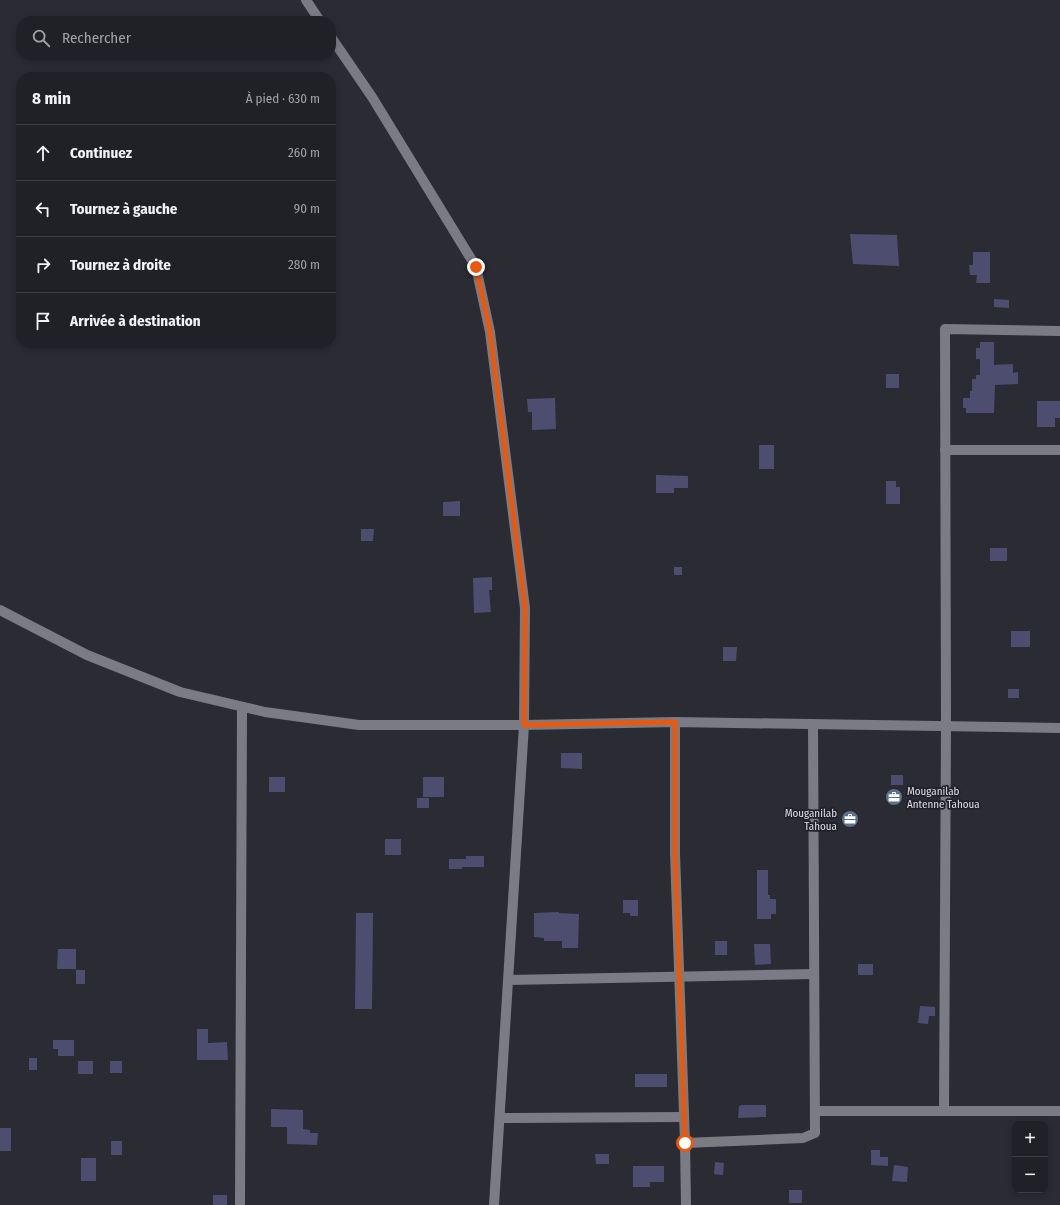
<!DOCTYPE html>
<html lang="fr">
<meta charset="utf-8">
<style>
body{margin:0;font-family:"Fira Sans Condensed",sans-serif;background:#2d2d33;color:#f1f3f6}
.controls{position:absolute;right:12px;bottom:12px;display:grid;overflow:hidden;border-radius:8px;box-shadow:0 2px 6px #0003}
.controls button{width:36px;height:36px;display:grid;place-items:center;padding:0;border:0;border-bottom:1px solid #3d3e44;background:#202027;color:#f1f3f6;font:20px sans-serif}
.stop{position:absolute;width:12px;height:12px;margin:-9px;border:3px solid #ea580c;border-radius:50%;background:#fff}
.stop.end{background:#ea580c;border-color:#fff;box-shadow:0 1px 4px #0008}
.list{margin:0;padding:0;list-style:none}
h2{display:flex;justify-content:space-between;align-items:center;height:52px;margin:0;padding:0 16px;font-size:17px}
h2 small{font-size:13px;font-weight:400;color:#a2a3a7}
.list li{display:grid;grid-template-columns:26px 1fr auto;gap:12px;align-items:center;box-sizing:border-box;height:56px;padding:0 16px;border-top:1px solid #3d3e44}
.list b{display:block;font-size:15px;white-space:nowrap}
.list em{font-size:13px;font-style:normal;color:#a2a3a7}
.icon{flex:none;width:22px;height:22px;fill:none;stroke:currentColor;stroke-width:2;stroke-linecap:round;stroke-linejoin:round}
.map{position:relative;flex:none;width:1060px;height:1205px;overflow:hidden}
.search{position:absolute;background:#202027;box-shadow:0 2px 6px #0003;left:16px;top:16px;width:320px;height:44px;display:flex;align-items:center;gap:10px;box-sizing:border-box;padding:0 14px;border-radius:16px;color:#a2a3a7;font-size:15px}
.panel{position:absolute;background:#202027;box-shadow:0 2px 6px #0003;left:16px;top:72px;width:320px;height:276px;border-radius:16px}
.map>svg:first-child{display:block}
</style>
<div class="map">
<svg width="1060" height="1205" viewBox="0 0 1060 1205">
<rect width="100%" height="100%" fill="#2b2b34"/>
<g fill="#4d4d70">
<polygon points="850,234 897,235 899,266 853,264"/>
<polygon points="973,252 990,252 990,283 976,283 977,275 970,275 969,265 973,265"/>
<polygon points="994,299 1009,300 1009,308 994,307"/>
<polygon points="980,342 994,342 994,365 1013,364 1013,373 1018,372 1018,384 995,385 994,413 966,413 966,408 963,408 963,398 970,398 970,391 972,391 972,379 976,379 976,375 980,375 980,359 976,359 976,348 980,348"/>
<rect x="886" y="374" width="13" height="14"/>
<polygon points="555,398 556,429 532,430 532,412 528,412 527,399"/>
<polygon points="1037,401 1060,401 1060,418 1055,418 1055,427 1037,427"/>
<rect x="759" y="445" width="15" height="24"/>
<polygon points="656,475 688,476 688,488 674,488 674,493 656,493"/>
<polygon points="886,481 896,481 896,487 900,487 900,504 886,504"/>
<polygon points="460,501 460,516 443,516 443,502"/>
<polygon points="361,529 374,529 373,541 361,541"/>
<rect x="990" y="548" width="17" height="13"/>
<rect x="674" y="567" width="8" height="8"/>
<polygon points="492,577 492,590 489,590 491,612 474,613 473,578"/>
<rect x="1011" y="631" width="19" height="16"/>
<polygon points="723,647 737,647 736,661 723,661"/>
<rect x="1008" y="689" width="11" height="9"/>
<polygon points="561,753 582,753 582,769 561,768"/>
<rect x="891" y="775" width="12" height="10"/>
<rect x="269" y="777" width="16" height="15"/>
<rect x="423" y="777" width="21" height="20"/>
<rect x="417" y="798" width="12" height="10"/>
<rect x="385" y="839" width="16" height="16"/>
<polygon points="466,856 484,856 484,867 462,867 462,869 449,869 449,859 466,859"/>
<polygon points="757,870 768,870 768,895 770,895 770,899 776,899 776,914 771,914 771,919 757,919"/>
<polygon points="623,900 638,900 638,916 630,916 630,913 623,913"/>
<polygon points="559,912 559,913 579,914 578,948 562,948 562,941 544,941 544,938 534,937 534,913"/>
<polygon points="356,913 373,913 372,1009 355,1009"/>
<rect x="715" y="941" width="12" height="14"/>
<polygon points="754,944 770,944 771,964 755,965"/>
<polygon points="58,949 76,949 76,969 57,969"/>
<rect x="858" y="964" width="15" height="11"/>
<rect x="76" y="970" width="9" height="14"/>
<polygon points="920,1006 935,1007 935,1016 929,1016 928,1024 918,1023"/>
<polygon points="197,1029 208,1029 208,1043 227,1042 228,1060 197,1060"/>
<polygon points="53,1040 74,1040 74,1056 58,1056 58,1049 53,1049"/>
<rect x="29" y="1058" width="8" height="12"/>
<rect x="78" y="1061" width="15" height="13"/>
<rect x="110" y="1061" width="12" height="12"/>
<rect x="635" y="1074" width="32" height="13"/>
<polygon points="742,1105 766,1105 766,1117 738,1118 739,1106"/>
<polygon points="271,1109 303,1110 303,1129 310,1130 310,1133 318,1133 317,1145 287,1144 287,1127 271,1127"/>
<rect x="0" y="1128" width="11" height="23"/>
<rect x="111" y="1141" width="11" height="14"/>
<polygon points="871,1150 880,1150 880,1157 888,1157 888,1166 871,1165"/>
<polygon points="595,1154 609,1154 609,1164 596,1164"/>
<rect x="81" y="1158" width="15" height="23"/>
<polygon points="715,1162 724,1163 723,1175 714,1174"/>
<polygon points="894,1165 908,1167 907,1182 892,1181"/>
<polygon points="633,1166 664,1166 664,1182 650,1182 650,1187 633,1187"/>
<rect x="789" y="1190" width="13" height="13"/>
<rect x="213" y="1195" width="14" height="10"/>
</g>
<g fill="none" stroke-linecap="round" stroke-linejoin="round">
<g stroke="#7a7b85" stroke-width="10">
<polyline points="306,0 320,21"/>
<polyline points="331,37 372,97 476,267 490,332 525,608 524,725 494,1205"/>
<polyline points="945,450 1060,450"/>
<polyline points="0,610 87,655 180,692 265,712 359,725 524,725 675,722 1060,728"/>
<polyline points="675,722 675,853 685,1143 686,1205"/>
<polyline points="509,980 814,974"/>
<polyline points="816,1111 1060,1111"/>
<polyline points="944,1111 946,726 945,329 1060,331"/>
<polyline points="500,1118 684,1117"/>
<polyline points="685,1143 803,1138 815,1133 813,725"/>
<polyline points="240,1205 242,707"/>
</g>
</g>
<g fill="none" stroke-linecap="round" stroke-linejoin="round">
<polyline stroke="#ea580c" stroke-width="5" points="476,267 490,332 525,608 524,725 675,722 675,853 685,1143"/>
</g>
<defs>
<g id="office-disc" transform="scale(0.9)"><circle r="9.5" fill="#5c6f8a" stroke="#21212a"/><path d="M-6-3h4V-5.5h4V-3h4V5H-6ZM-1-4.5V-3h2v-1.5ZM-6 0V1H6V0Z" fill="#fff"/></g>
</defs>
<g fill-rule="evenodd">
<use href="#office-disc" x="894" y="797"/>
<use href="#office-disc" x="850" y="819"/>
</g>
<g text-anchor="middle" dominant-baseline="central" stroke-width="3.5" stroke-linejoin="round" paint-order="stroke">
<g font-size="11" fill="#dedee4" stroke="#21212a" text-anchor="start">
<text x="907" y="791">Mouganilab<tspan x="907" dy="13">Antenne Tahoua</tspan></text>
<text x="837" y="813" text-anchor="end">Mouganilab<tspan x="837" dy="13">Tahoua</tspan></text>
</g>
</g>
</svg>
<div class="controls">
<button>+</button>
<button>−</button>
</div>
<div class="stop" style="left:685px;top:1143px"></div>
<div class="stop end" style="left:476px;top:267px"></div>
<div class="search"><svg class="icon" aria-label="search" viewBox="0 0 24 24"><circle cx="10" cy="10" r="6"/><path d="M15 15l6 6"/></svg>Rechercher</div>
<section class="panel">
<h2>8 min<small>À pied · 630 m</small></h2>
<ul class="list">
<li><svg class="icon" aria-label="ahead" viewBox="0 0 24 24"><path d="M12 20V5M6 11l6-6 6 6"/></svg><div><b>Continuez</b></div><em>260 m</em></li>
<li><svg class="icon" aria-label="left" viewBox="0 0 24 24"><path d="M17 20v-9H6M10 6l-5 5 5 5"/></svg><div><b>Tournez à gauche</b></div><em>90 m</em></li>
<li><svg class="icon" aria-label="right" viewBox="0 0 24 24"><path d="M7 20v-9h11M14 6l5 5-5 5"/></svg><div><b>Tournez à droite</b></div><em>280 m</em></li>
<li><svg class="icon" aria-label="arrive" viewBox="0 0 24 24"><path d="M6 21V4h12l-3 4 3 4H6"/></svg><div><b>Arrivée à destination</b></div></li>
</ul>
</section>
</div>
